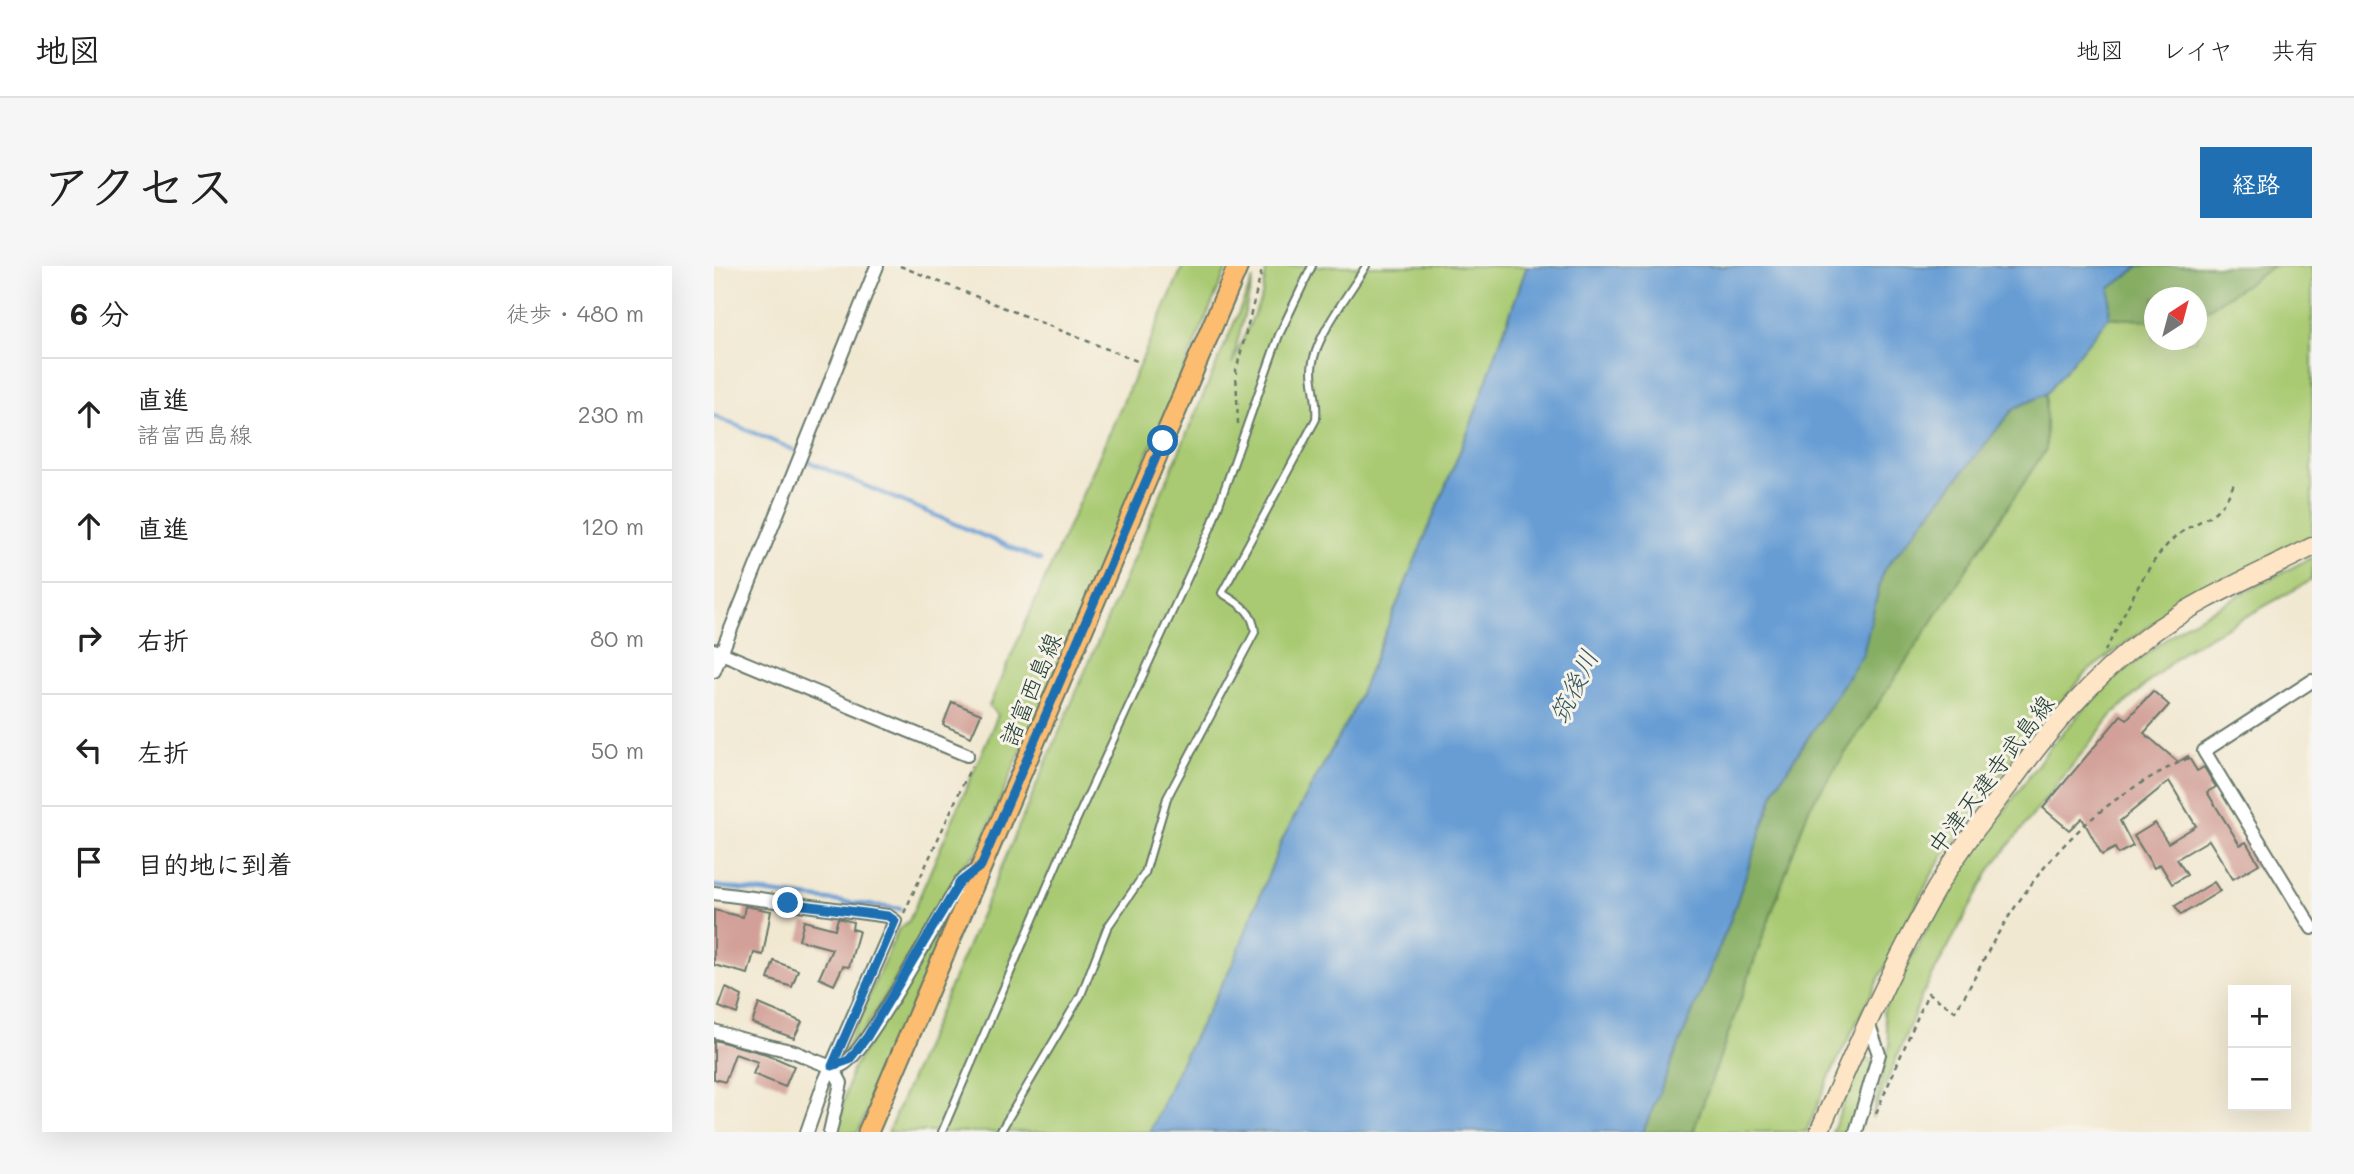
<!DOCTYPE html>
<html lang="ja">
<meta charset="utf-8">
<style>
body{margin:0;font-family:Mali,"Klee One",sans-serif;background:#f6f6f6;color:#222}
.controls{position:absolute;right:21px;bottom:21px;display:grid;overflow:hidden;border-radius:0px;box-shadow:0 7px 28px #0002}
.controls button{width:63px;height:63px;display:grid;place-items:center;padding:0;border:0;border-bottom:2px solid #e0e0e0;background:#fff;color:#222;font:35px sans-serif}
.compass{position:absolute;left:1430px;top:21px;width:63px;height:63px;border-radius:50%;background:#fff;box-shadow:0 7px 28px #0002;rotate:36deg}
.stop{position:absolute;width:21px;height:21px;margin:-16px;border:5px solid #1f6fb2;border-radius:50%;background:#fff}
.stop.end{background:#1f6fb2;border-color:#fff;box-shadow:0 2px 7px #0008}
.list{margin:0;padding:0;list-style:none}
h2{display:flex;justify-content:space-between;align-items:center;height:91px;margin:0;padding:0 28px;font-size:30px}
h2 small{font-size:23px;font-weight:400;color:#767676}
.list li{display:grid;grid-template-columns:46px 1fr auto;gap:21px;align-items:center;box-sizing:border-box;height:112px;padding:0 28px;border-top:2px solid #e0e0e0}
.list b{display:block;font-size:26px;white-space:nowrap}
.list p{margin:0;font-size:23px;white-space:nowrap;color:#767676}
.list em{font-size:23px;font-style:normal;color:#767676}
.icon{flex:none;width:38px;height:38px;fill:none;stroke:currentColor;stroke-width:2;stroke-linecap:round;stroke-linejoin:round}
.map{position:relative;flex:none;width:1598px;height:866px;overflow:hidden;border-radius:0px}
header{display:flex;align-items:center;gap:42px;box-sizing:border-box;height:98px;padding:0 35px;background:#fff;border-bottom:2px solid #e0e0e0}
header strong{font-size:33px}
nav{display:flex;gap:38px;margin-inline-start:auto;font-size:24px}
.intro{display:flex;align-items:center;justify-content:space-between;box-sizing:border-box;height:168px;padding:0 42px}
h1{margin:0;font-size:49px}
.button{padding:18px 32px;border-radius:0px;background:#1f6fb2;color:#fff;font-size:24px;font-weight:700}
main{display:flex;gap:42px;padding:0 42px}
aside{flex:1;background:#fff;border-radius:0px;box-shadow:0 7px 28px #0002}
.map>svg:first-child{display:block}
</style>
<header>
<strong>地図</strong>
<nav><a>地図</a><a>レイヤ</a><a>共有</a></nav>
</header>
<div class="intro"><h1>アクセス</h1><a class="button">経路</a></div>
<main>
<aside>
<h2>6 分<small>徒歩 · 480 m</small></h2>
<ul class="list">
<li><svg class="icon" aria-label="ahead" viewBox="0 0 24 24"><path d="M12 20V5M6 11l6-6 6 6"/></svg><div><b>直進</b><p>諸富西島線</p></div><em>230 m</em></li>
<li><svg class="icon" aria-label="ahead" viewBox="0 0 24 24"><path d="M12 20V5M6 11l6-6 6 6"/></svg><div><b>直進</b></div><em>120 m</em></li>
<li><svg class="icon" aria-label="right" viewBox="0 0 24 24"><path d="M7 20v-9h11M14 6l5 5-5 5"/></svg><div><b>右折</b></div><em>80 m</em></li>
<li><svg class="icon" aria-label="left" viewBox="0 0 24 24"><path d="M17 20v-9H6M10 6l-5 5 5 5"/></svg><div><b>左折</b></div><em>50 m</em></li>
<li><svg class="icon" aria-label="arrive" viewBox="0 0 24 24"><path d="M6 21V4h12l-3 4 3 4H6"/></svg><div><b>目的地に到着</b></div></li>
</ul>
</aside>
<div class="map">
<svg width="1598" height="866" viewBox="0 0 1598 866">
<rect width="100%" height="100%" fill="#f7f3e8"/>
<filter id="ink" filterUnits="userSpaceOnUse"><feTurbulence type="fractalNoise" baseFrequency=".0143" numOctaves="2"/><feDisplacementMap in="SourceGraphic" scale="14" xChannelSelector="R" yChannelSelector="G"/><feConvolveMatrix kernelMatrix="1 2 1 2 8 2 1 2 1" color-interpolation-filters="sRGB"/></filter>
<filter id="wash" filterUnits="userSpaceOnUse"><feTurbulence type="fractalNoise" baseFrequency=".00686" numOctaves="4" result="noise"/><feDisplacementMap in="SourceGraphic" scale="28" xChannelSelector="R" yChannelSelector="G"/><feGaussianBlur stdDeviation="1.57" result="paint"/><feColorMatrix in="noise" values="0 0 0 0 0 0 0 0 0 0 0 0 0 0 0 0 0 1.4 0 .05"/><feComposite in="paint" operator="in"/></filter>
<g filter="url(#wash)">
<rect width="100%" height="100%" fill="#f1e8d1"/>
<g fill="#a9ca72" stroke="#648453" stroke-width="2">
<polygon points="469,0 514,0 264,585 250,598 141,780 128,791 184,664 195,655 284,449 275,440"/>
<polygon points="553,0 813,0 756,161 639,445 569,572 520,695 465,800 436,866 174,866 539,13 518,98 548,30"/>
<polygon points="1389,0 1426,0 1396,22 1395,51 1440,55 1440,74 1482,74 1483,50 1560,0 1598,0 1598,269 1461,341 1374,405 1308,480 1221,602 1117,807 1092,866 979,866 1095,542 1332,183 1332,128 1300,142 1169,305 1149,388 1063,519 1015,658 929,866 901,866 995,638 1042,499 1120,386 1127,296 1231,158 1305,70"/>
<polygon points="1598,291 1598,314 1471,384 1399,448 1277,602 1208,729 1158,852 1176,778 1169,746 1232,627 1336,481 1391,420 1470,359"/>
<polygon points="244,631 144,866 122,866 138,804"/>
<polygon points="1150,788 1160,798 1138,866 1118,866"/>
</g>
<g fill="#86ae64" stroke="#52764c" stroke-width="2">
<polygon points="1426,0 1560,0 1483,50 1482,32 1440,32 1440,55 1395,51 1396,22"/>
<polygon points="1332,128 1332,183 1095,542 979,866 929,866 1015,658 1063,519 1149,388 1169,305 1300,142"/>
</g>
<polygon fill="#689dd4" stroke="#446d84" stroke-width="2" points="813,0 1426,0 1396,22 1395,51 1332,128 1300,142 1169,305 1149,388 1063,519 1015,658 929,866 436,866 465,800 520,695 569,572 639,445 756,161"/>
<g fill="none" stroke-linecap="round" stroke-linejoin="round">
<g stroke="#689dd4" stroke-width="4.5">
<polyline points="0,150 80,184"/>
<polyline points="91,194 326,294"/>
<polyline points="0,620 186,643"/>
</g>
</g>
<g id="blocks">
<g fill="#d2a098">
<polygon points="1439,425 1455,439 1430,467 1464,496 1474,490 1483,505 1490,501 1502,521 1493,526 1526,579 1532,576 1545,598 1519,613 1495,574 1463,593 1473,609 1458,618 1446,598 1440,602 1420,570 1441,557 1454,577 1482,560 1455,515 1406,555 1419,580 1404,588 1401,582 1388,589 1368,552 1355,564 1329,542 1407,449 1413,453"/>
<polygon points="238,436 267,448 257,471 229,459"/>
<polygon points="1500,616 1506,625 1467,649 1461,640"/>
<polygon points="31,640 57,645 49,689 40,687 34,708 0,699 0,644 29,651"/>
<polygon points="124,652 139,656 138,663 145,665 135,701 129,700 120,719 105,712 118,683 85,674 90,655 121,663"/>
<polygon points="60,695 84,704 78,721 54,713"/>
<polygon points="12,722 28,730 23,748 5,741"/>
<polygon points="45,738 88,756 80,772 38,757"/>
<polygon points="0,774 52,788 80,800 71,821 39,808 44,796 21,788 11,816 0,813"/>
</g>
</g>
</g>
<g filter="url(#ink)">
<use href="#blocks" fill-opacity="0" stroke="#68796b" stroke-width="2"/>
<g fill="none" stroke-linecap="round" stroke-linejoin="round">
<g stroke="#68796b" stroke-width="10">
<g id="lane">
<polyline points="228,866 351,579 497,261 565,69 598,0"/>
<path d="M 286,866 L 367,729 L 393,662 L 431,607 L 453,532 L 541,366 C 539,344 525,338 508,327 L 602,153 C 604,134 598,120 598,104 C 599,73 636,27 652,0"/>
</g>
</g>
<g stroke="#68796b" stroke-width="16">
<g id="street">
<polyline points="0,384 253,489"/>
<polyline points="0,405 163,0"/>
<polyline points="1598,415 1490,485 1598,662"/>
<polyline points="0,627 174,650 181,655 110,817 93,866"/>
<path d="M 0,765 C 26,774 51,779 77,785 C 92,789 113,804 128,799 C 151,790 228,646 246,616 L 267,600"/>
<polyline points="116,866 127,817 118,800"/>
<polyline points="1142,866 1165,788 1153,754"/>
</g>
</g>
<g stroke="#68796b" stroke-width="21">
<path id="secondary" d="M 1105,866 C 1139,788 1173,711 1214,637 C 1237,595 1266,557 1295,519 C 1335,464 1377,413 1431,372 C 1481,334 1543,309 1598,281"/>
</g>
<g stroke="#68796b" stroke-width="23">
<polyline id="primary" points="154,866 524,0"/>
</g>
<g stroke="#68796b" stroke-width="2.5" stroke-dasharray="5 5" stroke-linecap="butt">
<polyline points="186,0 423,95"/>
<polyline points="524,158 522,105 549,0"/>
<path d="M 1391,385 C 1411,349 1428,303 1458,274 C 1483,251 1507,255 1520,217"/>
<polyline points="190,647 257,501"/>
<path d="M 1162,847 L 1214,727 L 1241,745 C 1257,722 1268,695 1282,671 C 1334,585 1387,531 1479,490"/>
</g>
<use href="#lane" stroke="#fff" stroke-width="6"/>
<use href="#street" stroke="#fff" stroke-width="12"/>
<use href="#secondary" stroke="#fee5c5" stroke-width="18"/>
<use href="#primary" stroke="#fcbd6f" stroke-width="19"/>
</g>
</g>
<g fill="none" stroke-linecap="round" stroke-linejoin="round" filter="url(#ink)">
<polyline stroke="#1f6fb2" stroke-width="9" points="74,637 174,650 181,655 118,800 135,794 153,771 246,616 267,600 449,175"/>
</g>
<g text-anchor="middle" dominant-baseline="central" stroke-width="6" stroke-linejoin="round" paint-order="stroke">
<g font-size="24" fill="#1f3d34" stroke="#f7f3e8">
<text transform="translate(316 423) rotate(-67)">諸富西島線</text>
<text transform="translate(1276 508) rotate(-53)">中津天建寺武島線</text>
</g>
<g font-size="26" font-style="italic" fill="#355a64" stroke="#f7f3e8">
<text transform="translate(859 420) rotate(-64)">筑後川</text>
</g>
</g>
</svg>
<div class="controls">
<button>+</button>
<button>−</button>
</div>
<svg class="compass" viewBox="-18 -18 36 36"><path d="M0-13l5 13h-10z" fill="#e53935"/><path d="M0 13l5-13h-10z" fill="#767676"/></svg>
<div class="stop" style="left:449px;top:175px"></div>
<div class="stop end" style="left:74px;top:637px"></div>
</div>
</main>
